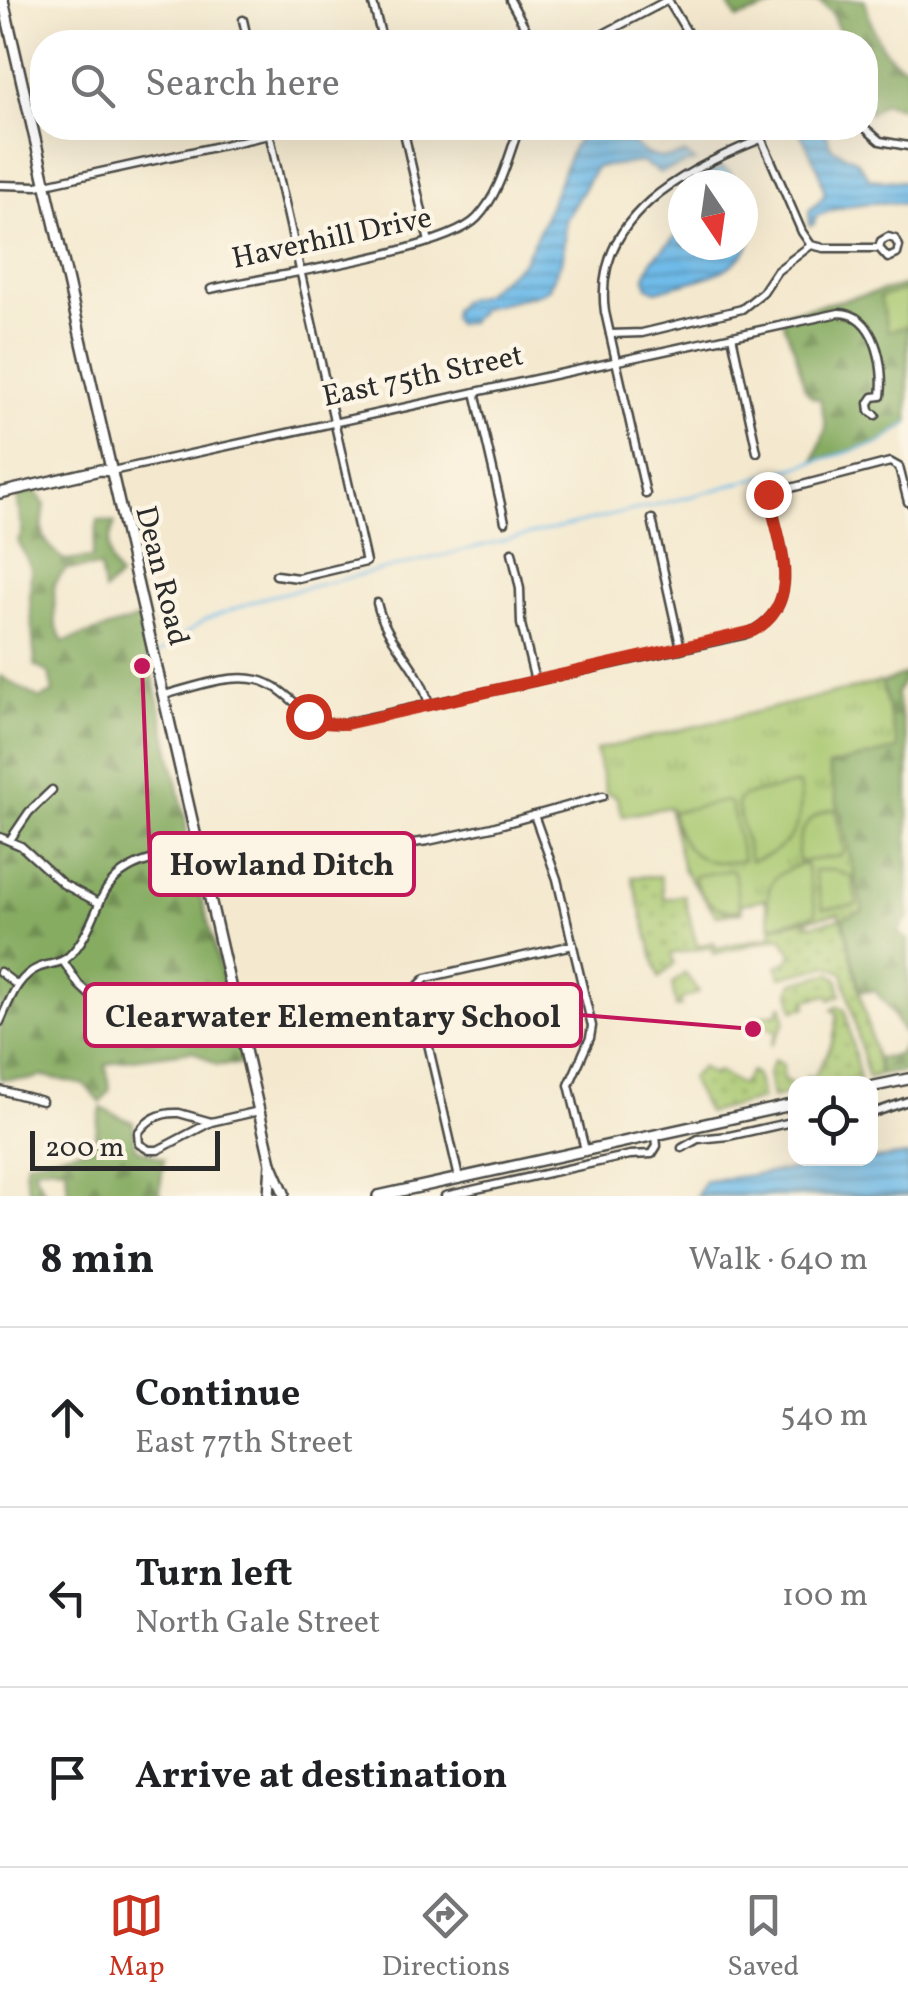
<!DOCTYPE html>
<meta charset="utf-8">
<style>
body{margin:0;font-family:Vollkorn,serif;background:#f2f2f2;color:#202124}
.controls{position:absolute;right:30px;bottom:30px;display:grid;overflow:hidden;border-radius:20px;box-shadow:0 10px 40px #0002}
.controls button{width:90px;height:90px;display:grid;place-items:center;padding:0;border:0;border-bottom:2px solid #e0e0e0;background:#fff;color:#202124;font:50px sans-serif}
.compass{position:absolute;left:668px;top:170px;width:90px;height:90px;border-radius:50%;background:#fff;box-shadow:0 10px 40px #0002;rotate:167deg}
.scale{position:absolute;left:30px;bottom:25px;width:190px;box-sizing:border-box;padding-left:10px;border:5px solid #2b2b2b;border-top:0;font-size:28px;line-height:35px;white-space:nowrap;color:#2b2b2b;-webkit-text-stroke:8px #fcf5e5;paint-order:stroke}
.stop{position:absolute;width:30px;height:30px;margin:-22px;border:8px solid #c8321e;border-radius:50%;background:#fff}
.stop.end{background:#c8321e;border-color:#fff;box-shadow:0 2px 10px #0008}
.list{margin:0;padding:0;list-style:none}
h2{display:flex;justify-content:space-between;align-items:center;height:130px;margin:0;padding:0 40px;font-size:42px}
h2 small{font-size:32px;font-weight:400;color:#757577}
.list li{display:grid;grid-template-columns:65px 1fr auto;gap:30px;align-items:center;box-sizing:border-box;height:180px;padding:0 40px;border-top:2px solid #e0e0e0}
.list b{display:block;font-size:38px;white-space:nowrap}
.list p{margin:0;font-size:32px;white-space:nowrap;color:#757577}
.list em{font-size:32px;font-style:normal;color:#757577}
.icon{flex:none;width:55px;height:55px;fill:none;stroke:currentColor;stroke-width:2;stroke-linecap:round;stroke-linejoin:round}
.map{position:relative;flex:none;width:908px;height:1196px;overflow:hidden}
.search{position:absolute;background:#fff;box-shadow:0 10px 40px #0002;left:30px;right:30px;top:30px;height:110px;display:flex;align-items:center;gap:25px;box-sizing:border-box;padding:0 35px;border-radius:40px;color:#757577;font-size:38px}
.sheet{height:670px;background:#fff}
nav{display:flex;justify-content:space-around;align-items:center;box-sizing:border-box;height:140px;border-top:2px solid #e0e0e0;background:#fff;font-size:28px;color:#757577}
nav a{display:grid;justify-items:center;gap:5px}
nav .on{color:#c8321e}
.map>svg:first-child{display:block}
</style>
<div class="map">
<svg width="908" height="1196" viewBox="0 0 908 1196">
<defs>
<pattern id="grass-dots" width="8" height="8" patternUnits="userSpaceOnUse" patternTransform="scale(2.5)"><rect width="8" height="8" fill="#a8c870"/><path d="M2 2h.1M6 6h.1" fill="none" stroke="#89a35c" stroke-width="1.8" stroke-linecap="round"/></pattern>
<pattern id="forest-firs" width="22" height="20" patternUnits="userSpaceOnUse" patternTransform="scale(2.5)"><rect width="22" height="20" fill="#86ac62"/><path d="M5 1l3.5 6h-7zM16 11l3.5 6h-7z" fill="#6e8c51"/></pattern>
<pattern id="park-tufts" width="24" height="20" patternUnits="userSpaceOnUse" patternTransform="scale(2.5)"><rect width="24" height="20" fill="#a8c870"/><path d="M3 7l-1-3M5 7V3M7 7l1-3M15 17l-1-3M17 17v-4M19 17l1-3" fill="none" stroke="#89a35c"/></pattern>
<pattern id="water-rules" width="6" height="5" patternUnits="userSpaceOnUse" patternTransform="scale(2.5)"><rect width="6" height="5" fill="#6fbbe9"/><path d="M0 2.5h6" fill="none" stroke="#5b98bd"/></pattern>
</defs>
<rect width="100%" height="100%" fill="#fcf5e5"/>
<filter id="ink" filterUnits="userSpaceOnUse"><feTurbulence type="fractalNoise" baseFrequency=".01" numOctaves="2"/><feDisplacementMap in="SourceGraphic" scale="20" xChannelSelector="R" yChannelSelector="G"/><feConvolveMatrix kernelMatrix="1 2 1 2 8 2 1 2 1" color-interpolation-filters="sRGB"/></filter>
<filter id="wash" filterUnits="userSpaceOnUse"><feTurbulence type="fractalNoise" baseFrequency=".0048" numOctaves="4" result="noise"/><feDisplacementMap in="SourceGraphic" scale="40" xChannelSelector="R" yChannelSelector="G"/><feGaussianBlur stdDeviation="2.25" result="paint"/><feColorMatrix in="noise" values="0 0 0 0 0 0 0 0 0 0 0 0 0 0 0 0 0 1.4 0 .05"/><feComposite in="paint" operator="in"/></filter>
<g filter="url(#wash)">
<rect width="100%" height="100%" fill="#f4e9cf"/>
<g fill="url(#grass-dots)" stroke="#6a7a4e" stroke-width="2.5">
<polygon points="660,876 664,899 684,895 697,946 714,942 716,948 772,936 771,927 804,920 812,925 842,918 880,1075 868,1078 843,973 829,966 780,977 777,966 788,961 792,953 781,937 714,954 712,947 671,954 674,964 659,978 632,877"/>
<polygon points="830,973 838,979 841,996 830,1000 828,995 806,1000 807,1007 794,1010 790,991 793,983"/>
<polygon points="783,1005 785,1022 771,1046 777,1032 763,1024 756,1026 754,1018 780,1012 779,1006"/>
<path d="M 838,1006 L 845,1010 L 860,1079 L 839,1083 L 801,1083 L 808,1075 L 813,1078 C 827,1056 837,1039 837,1013 L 832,1010 Z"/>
<polygon points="774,1060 783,1065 783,1079 795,1085 795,1093 772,1098 768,1074"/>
<polygon points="701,1067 713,1075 717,1071 741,1085 751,1071 756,1074 762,1099 707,1113 690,1079"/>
</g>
<g fill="url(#forest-firs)" stroke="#586c46" stroke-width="2.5">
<path d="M 726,0 L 865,0 C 871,25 880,59 908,67 L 908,109 L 883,103 L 868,114 L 866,42 L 844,42 L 831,12 L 819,1 L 777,5 L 737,19 Z"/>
<polygon points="908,285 908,423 880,443 814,461 826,428 820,399 812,397 805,389 795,351 780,314"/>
<path d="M 36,491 L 45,505 C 40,534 41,540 64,561 L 92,558 L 98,520 L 115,523 C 107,543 105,558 119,577 L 104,592 L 100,567 L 66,569 L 54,584 L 55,622 L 63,642 L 140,618 L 185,817 L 191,872 L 204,906 L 244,1064 L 217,1065 L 193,1051 L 117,1061 L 106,1065 L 110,1089 L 101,1103 L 85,1085 L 43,1076 L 28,1080 L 0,1079 L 0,676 L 40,699 L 53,693 L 49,673 L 35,666 L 30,598 L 31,568 L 18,541 L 22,533 L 17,495 Z"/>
<polygon points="908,673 896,694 908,745 908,920 905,920 898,933 908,940 908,1071 880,1075 877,1059 898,1055 907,1039 887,1005 875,991 860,991 842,916 863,910 828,765 897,749 882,683"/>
<path d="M 101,1108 L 133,1122 L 136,1148 L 164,1159 L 159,1196 C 128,1196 99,1196 68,1196 L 66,1168 L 50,1165 L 33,1169 L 47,1196 L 30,1196 L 25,1172 L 27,1161 L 93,1147 Z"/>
</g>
<g fill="url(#park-tufts)" stroke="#6a7a4e" stroke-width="2.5">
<polygon points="908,290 908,326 888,331 880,297"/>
<polygon points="881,682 898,749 828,766 863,911 841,919 839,913 771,927 765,899 741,904 742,912 716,915 683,869 669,807 623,816 616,796 606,793 596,750"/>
<polygon points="685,973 699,992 680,1000 681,1006 676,1007 672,984"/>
</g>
<g fill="#a8c870" stroke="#6a7a4e" stroke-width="2.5">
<path d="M 799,784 C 806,823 790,852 750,861 L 737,803 L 742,796 Z"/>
<path d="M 726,801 L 731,804 L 743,860 C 701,869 681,852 672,812 Z"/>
<path d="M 835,809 L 844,852 L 840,856 L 799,862 C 794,835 808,813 835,809 Z"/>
<path d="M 806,864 L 816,911 L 814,915 L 771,926 C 763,890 767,872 806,864 Z"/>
<path d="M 730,870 L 734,872 L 740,910 C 715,913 700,899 694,876 Z"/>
<polygon points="834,870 852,877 857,905 823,909 814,871"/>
</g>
<g fill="url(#water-rules)" stroke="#4d738a" stroke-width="2.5">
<path d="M 585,128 L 632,128 L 628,138 C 643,157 663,163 685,153 L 695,161 L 660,173 L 641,162 L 596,167 L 565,220 L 563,257 L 549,288 L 538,294 L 482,308 L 470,322 L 457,324 L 452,318 L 453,310 L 461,301 L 481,295 L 523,262 L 540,229 L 573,147 Z"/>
<path d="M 798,128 L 824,128 L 831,147 L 857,161 L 870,179 L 908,182 L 908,204 C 876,200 846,203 816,216 L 814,224 L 810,226 L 809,211 L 825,195 L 819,170 Z"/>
<polygon points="723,167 730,172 738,185 706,185 701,177"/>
<path d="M 743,199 C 746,208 753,221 752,230 C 750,275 688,281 656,291 L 648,287 L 645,276 L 653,259 L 683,229 L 683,245 L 743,245 Z"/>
<polygon points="908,1155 908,1196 696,1196 705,1181"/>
</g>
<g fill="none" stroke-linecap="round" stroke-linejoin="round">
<g stroke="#6fbbe9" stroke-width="2.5">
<polyline points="156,655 205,620 263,598 693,496 880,443 908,423"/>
<polyline points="139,669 150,660"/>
</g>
</g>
</g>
<g filter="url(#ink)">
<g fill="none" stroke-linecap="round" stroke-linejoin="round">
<g stroke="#494844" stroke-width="11">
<g id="street">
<polyline points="372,0 383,42"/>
<polyline points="510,0 533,42"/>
<polyline points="243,20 248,42"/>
<polyline points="588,42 668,0 693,42"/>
<polyline points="268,128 366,562 298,578 276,575"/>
<polyline points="403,128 429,242"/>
<polyline points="757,128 802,232 811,245 824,248 879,248 888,258 897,254 899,246 895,239 888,237 881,241 879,248"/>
<polyline points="865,128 880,141 908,146"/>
<polyline points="683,129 686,128"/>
<polyline points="0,185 37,186 269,135"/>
<path d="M 211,289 C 266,276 445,252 477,218 C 500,194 508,157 519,128"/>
<polyline points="610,334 642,333 742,309 763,292 777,271 811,245"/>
<polyline points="732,336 757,452"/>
<polyline points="475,392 505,522"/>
<path d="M 112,471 L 839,313 C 875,313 885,366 881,396 L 873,397 L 869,403 L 870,411 L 876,415"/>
<path d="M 646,494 L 605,312 C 592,216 686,169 761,139"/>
<polyline points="652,519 681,649"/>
<polyline points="512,552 520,589 521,624 535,681"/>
<path d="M 377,603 C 386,643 420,665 429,705"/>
<path d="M 164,695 C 192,688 228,673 258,680 C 291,688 303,724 340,724 L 743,635 C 808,610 780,545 768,494 L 890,462 L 899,467 L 908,502"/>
<polyline points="534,815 557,879 592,1026 590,1038 569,1085 585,1150"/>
<polyline points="0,837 21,846 63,884 99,903"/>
<polyline points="10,840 29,812 52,790"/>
<polyline points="206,881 330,854 428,841 492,827 603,796"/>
<polyline points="63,961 79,985 105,1009"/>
<polyline points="0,972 17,985"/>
<path d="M 0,1022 C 10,1000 17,976 40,967 C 51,963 61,964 69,956 C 84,942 92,920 100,902 C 116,860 160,858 198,849"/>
<polyline points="0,1090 42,1101"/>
<path d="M 179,1113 L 211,1122 L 158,1150 L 149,1150 L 139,1144 L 138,1133 C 148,1118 162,1112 179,1113 Z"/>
<polyline points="870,1114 908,1101"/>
<polyline points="211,1122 259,1111"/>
<polyline points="682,1148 698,1139 729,1136 796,1121"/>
<polyline points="459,1178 417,996 418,986 426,978 573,945"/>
<polyline points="445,1196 630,1155 652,1154 657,1146 656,1135"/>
</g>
</g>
<g stroke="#494844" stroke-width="14">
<g id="secondary">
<polyline points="3,0 271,1163 284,1193"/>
<polyline points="0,493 100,470 111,471"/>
<polyline points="870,1087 908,1079"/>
<polyline points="269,1195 271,1163"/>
<polyline points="378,1196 796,1104"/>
</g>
</g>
<use href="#street" stroke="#fff" stroke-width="6"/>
<use href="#secondary" stroke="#fff" stroke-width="9"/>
</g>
</g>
<g fill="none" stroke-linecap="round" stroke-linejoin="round" filter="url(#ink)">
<path stroke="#c8321e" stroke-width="12" d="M 308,716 L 322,723 L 346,724 L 753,631 C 805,603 779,540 768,494"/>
</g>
<g text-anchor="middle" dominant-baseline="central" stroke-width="9" stroke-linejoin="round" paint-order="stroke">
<g font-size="30" fill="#2b2b2b" stroke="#fcf5e5">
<text transform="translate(332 239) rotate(-12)">Haverhill Drive</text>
<text transform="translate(423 377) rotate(-12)">East 75th Street</text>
<text transform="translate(161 576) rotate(76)">Dean Road</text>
</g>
</g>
<path fill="none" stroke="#c2185b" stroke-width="4" d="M142 666L150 864M753 1029L581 1015"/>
<g fill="#c2185b" stroke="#fcf5e5" stroke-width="4">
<circle cx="142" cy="666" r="10"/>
<circle cx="753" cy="1029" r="10"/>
</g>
<g fill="#fcf5e5" stroke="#c2185b" stroke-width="4">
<rect x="150" y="833" width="264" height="62" rx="10"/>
<rect x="85" y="984" width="496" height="62" rx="10"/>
</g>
<g font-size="32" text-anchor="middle" font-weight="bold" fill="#2b2b2b">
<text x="282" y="875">Howland Ditch</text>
<text x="333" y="1027">Clearwater Elementary School</text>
</g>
</svg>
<div class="controls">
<button><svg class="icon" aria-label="locate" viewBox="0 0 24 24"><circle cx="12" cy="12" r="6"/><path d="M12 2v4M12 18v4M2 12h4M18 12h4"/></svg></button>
</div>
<svg class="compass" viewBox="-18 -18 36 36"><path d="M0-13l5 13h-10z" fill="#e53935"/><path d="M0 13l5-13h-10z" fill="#757577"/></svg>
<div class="scale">200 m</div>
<div class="stop" style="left:308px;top:716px"></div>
<div class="stop end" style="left:768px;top:494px"></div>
<div class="search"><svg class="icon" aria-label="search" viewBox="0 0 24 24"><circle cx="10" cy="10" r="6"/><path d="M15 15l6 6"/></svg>Search here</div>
</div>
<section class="sheet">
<h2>8 min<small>Walk · 640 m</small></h2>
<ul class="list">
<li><svg class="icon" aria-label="ahead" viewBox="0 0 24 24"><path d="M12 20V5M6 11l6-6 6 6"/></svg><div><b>Continue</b><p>East 77th Street</p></div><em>540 m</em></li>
<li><svg class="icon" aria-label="left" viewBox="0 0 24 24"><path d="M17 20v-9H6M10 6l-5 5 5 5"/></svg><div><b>Turn left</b><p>North Gale Street</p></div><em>100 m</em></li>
<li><svg class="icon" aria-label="arrive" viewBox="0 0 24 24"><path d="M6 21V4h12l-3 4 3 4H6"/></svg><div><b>Arrive at destination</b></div></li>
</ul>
</section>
<nav>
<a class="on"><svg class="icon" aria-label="map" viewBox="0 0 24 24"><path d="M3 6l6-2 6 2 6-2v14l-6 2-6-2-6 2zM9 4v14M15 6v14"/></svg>Map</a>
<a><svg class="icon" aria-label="directions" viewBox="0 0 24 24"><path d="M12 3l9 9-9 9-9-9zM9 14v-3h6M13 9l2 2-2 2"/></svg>Directions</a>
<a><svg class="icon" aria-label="saved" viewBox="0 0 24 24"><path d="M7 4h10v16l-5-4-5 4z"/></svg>Saved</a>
</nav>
